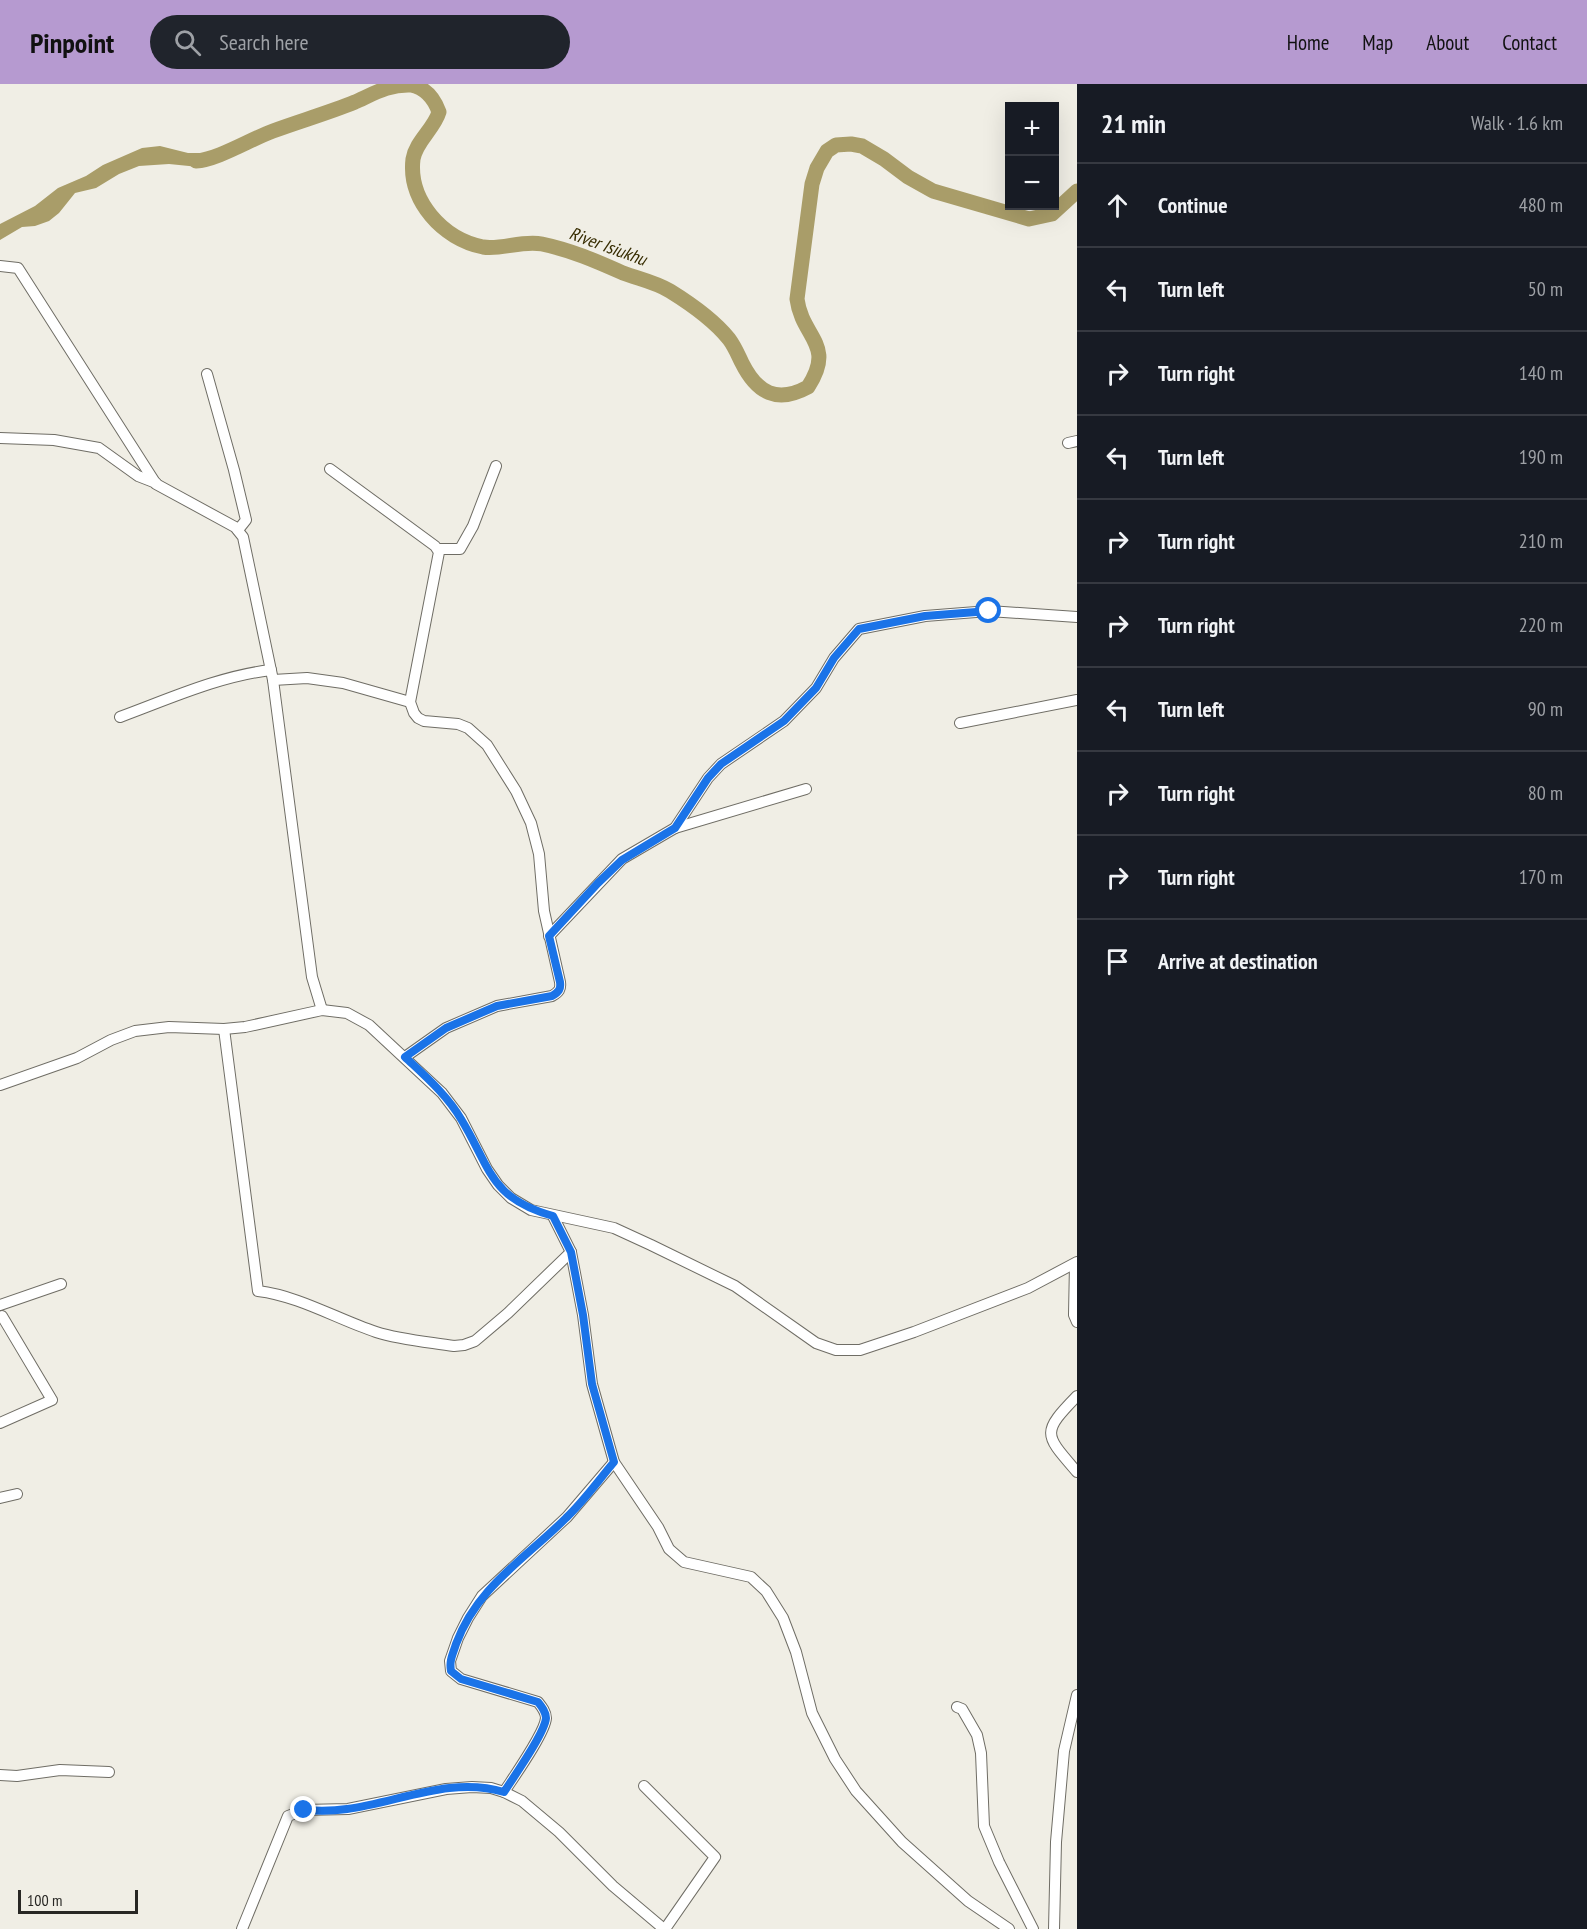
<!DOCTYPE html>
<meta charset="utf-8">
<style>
body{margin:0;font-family:"PT Sans Narrow",sans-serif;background:#20242c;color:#f1f3f6}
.controls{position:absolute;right:18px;top:18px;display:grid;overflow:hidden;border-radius:0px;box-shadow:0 6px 24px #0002}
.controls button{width:54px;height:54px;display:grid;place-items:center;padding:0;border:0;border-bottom:2px solid #363941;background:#171b24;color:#f1f3f6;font:30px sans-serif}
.scale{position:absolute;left:18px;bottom:15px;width:120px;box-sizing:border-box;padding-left:6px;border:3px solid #282724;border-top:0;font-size:16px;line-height:21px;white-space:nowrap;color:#282724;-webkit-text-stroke:4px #f0eee5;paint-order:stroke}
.stop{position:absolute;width:18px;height:18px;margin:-14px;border:4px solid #1a73e8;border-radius:50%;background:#fff}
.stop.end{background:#1a73e8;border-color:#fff;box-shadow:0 2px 6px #0008}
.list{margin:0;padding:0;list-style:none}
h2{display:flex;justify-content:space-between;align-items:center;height:78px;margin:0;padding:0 24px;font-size:26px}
h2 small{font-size:20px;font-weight:400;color:#9ea1a6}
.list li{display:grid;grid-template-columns:39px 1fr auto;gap:18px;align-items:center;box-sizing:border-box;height:84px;padding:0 24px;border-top:2px solid #363941}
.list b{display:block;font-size:22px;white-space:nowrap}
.list em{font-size:20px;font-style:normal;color:#9ea1a6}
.icon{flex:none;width:33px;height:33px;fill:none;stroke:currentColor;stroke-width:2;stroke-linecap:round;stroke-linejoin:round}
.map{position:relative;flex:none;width:1077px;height:1845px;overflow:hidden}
header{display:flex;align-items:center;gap:36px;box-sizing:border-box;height:84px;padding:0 30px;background:#b69ad0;color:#111}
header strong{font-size:28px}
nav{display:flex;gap:33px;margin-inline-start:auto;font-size:21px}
.search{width:420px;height:54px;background:#20242c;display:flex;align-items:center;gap:15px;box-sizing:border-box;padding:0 21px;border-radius:33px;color:#9ea1a6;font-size:22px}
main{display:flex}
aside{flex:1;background:#171b24}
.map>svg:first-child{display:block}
</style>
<header>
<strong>Pinpoint</strong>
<div class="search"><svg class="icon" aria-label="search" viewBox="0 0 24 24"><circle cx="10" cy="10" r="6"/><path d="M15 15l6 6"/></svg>Search here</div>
<nav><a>Home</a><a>Map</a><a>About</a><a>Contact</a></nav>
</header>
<main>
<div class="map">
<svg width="1077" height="1845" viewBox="0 0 1077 1845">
<rect width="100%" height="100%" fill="#f0eee5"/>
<polygon fill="#a99d69" points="160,62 188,69 213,69 215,78 199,83 169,80 139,82 119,90 96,104 75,109 59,129 49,137 35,142 22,143 0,156 0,140 35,122 58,104 86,92 103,81 142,64"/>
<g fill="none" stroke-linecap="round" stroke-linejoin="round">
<path stroke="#a99d69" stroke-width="15" d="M 196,77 C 217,76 251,55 273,47 C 300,37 328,29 355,18 C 373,10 389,0 411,1 C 426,4 434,14 439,28 C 434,45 416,57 413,75 C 408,117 443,155 483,163 C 502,166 522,156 542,160 C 571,166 596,177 623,189 C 639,195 655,198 670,207 C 691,220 713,235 729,255 C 735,263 738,271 742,279 C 757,309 777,320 808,303 C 836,260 802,254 797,215 L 812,100 L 817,84 L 827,67 L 836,61 L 851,60 L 862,62 L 884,75 L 908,93 L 933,107 L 1029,135 L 1052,130 L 1077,107"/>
<g stroke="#6f6d65" stroke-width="12">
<g id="minor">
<polyline points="0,182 18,184 156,400 235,443 243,453 273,596 312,893 322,926"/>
<polyline points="207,290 234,386 246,436 238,446"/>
<polyline points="0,354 54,356 99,364 138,392 156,399"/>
<polyline points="1068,359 1077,357"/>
<path d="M 330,385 L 435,462 L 439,468 L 410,618 L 414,629 L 418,634 L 424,637 L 458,640 L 468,644 L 487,661 L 516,707 L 531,739 L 539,770 L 544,827 L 560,898 C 561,905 559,908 552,912 L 497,922 L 446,944 L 405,973"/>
<polyline points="438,465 460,465 473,442 496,382"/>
<polyline points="273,596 307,594 343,599 410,618"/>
<path d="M 120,633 C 169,615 219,592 271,586"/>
<polyline points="960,639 1077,616"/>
<polyline points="675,744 806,705"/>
<polyline points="549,852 622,775 675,744 708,694 721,680 784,637 816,604 834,574 859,545 925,532 989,527 1077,533"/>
<path d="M 224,945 L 258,1207 C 299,1212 337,1235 376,1248 C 401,1256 429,1258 454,1262 L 464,1261 L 475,1257 L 508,1229 L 571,1168"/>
<polyline points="0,1001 77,974 111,956 135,947 169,943 224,945 245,943 322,926 347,929 369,941 442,1009 461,1034 487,1085 498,1101 511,1114 531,1126 614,1144 651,1161 735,1202 816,1259 836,1266 860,1266 914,1248 1028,1204 1077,1178"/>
<polyline points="553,1132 571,1168 583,1231 592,1300 614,1378 658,1443 669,1465 684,1478 751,1493 766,1507 783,1534 796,1568 812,1629 835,1675 856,1707 902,1758 968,1817 1009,1845"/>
<polyline points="1075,1180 1074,1231 1077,1238"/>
<polyline points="0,1221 61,1200"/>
<path d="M 1077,1312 C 1041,1349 1044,1350 1077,1388"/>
<polyline points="0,1339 52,1316 2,1232"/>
<polyline points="0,1414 17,1410"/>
<polyline points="957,1623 962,1625 977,1651 981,1669 984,1742 999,1778 1033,1845"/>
<polyline points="0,1691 17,1692 60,1686 109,1688"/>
<polyline points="644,1702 715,1773 665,1845"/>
<path d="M 504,1708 C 513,1694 545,1649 546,1634 C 546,1628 542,1623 538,1618 L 461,1595 L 451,1587 L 450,1577 L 458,1554 L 468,1534 L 482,1512 L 567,1433 L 614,1378"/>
<polyline points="242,1845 288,1732 304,1726 348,1725 446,1705 472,1703 491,1704 504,1708 522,1717 559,1748 613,1802 664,1845"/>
<polyline points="1054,1845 1056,1758 1064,1667 1077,1611"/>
</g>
</g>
<use href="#minor" stroke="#fff" stroke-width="10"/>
</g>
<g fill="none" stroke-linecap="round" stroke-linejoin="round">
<path stroke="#1a73e8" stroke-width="8" d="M 304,1726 C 319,1727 333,1727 347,1725 C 399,1718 451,1692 504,1708 C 513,1694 545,1649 546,1634 C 546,1628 542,1623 538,1618 L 461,1595 L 451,1587 C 449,1576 453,1570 456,1560 C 477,1503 525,1475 566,1434 C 584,1417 598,1397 614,1378 L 592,1300 L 583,1231 L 571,1168 L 553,1132 C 489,1114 491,1084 461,1035 C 447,1011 425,992 405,973 L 446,944 L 497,922 L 552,912 C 559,908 561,905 560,898 L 549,852 L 598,799 L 622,776 L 675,744 L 708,694 L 721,680 L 784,637 L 816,604 L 834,574 L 859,545 L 925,532 L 989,527"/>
</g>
<g text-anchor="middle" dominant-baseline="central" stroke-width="6" stroke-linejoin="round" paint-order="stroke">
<g font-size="18" font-style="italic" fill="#362c00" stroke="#f0eee5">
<text transform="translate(608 162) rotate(20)">River Isiukhu</text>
</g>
</g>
</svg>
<div class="controls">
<button>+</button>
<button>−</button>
</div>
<div class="scale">100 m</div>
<div class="stop" style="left:989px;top:527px"></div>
<div class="stop end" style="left:304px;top:1726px"></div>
</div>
<aside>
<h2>21 min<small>Walk · 1.6 km</small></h2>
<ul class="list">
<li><svg class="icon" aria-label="ahead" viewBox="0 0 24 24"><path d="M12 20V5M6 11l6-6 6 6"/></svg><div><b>Continue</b></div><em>480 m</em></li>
<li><svg class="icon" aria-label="left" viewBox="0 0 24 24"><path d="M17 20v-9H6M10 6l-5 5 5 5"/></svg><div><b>Turn left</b></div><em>50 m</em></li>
<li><svg class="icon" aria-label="right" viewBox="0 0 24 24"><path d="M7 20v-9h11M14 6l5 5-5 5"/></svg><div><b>Turn right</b></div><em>140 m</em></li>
<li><svg class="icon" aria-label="left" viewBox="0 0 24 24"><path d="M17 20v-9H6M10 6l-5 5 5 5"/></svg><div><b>Turn left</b></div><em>190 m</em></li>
<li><svg class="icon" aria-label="right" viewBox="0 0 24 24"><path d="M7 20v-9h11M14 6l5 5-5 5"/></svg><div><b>Turn right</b></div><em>210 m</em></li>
<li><svg class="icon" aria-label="right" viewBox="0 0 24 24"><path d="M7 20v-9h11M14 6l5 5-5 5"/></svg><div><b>Turn right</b></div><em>220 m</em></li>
<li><svg class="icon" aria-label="left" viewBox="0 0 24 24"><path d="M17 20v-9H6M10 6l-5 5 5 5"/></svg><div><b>Turn left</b></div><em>90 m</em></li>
<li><svg class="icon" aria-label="right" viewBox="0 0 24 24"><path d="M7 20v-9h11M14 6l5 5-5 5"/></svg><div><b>Turn right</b></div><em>80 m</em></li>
<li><svg class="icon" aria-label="right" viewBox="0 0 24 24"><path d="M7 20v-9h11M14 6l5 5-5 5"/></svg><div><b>Turn right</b></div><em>170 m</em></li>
<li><svg class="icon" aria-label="arrive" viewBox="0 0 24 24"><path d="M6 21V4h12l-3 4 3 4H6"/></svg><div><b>Arrive at destination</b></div></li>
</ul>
</aside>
</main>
